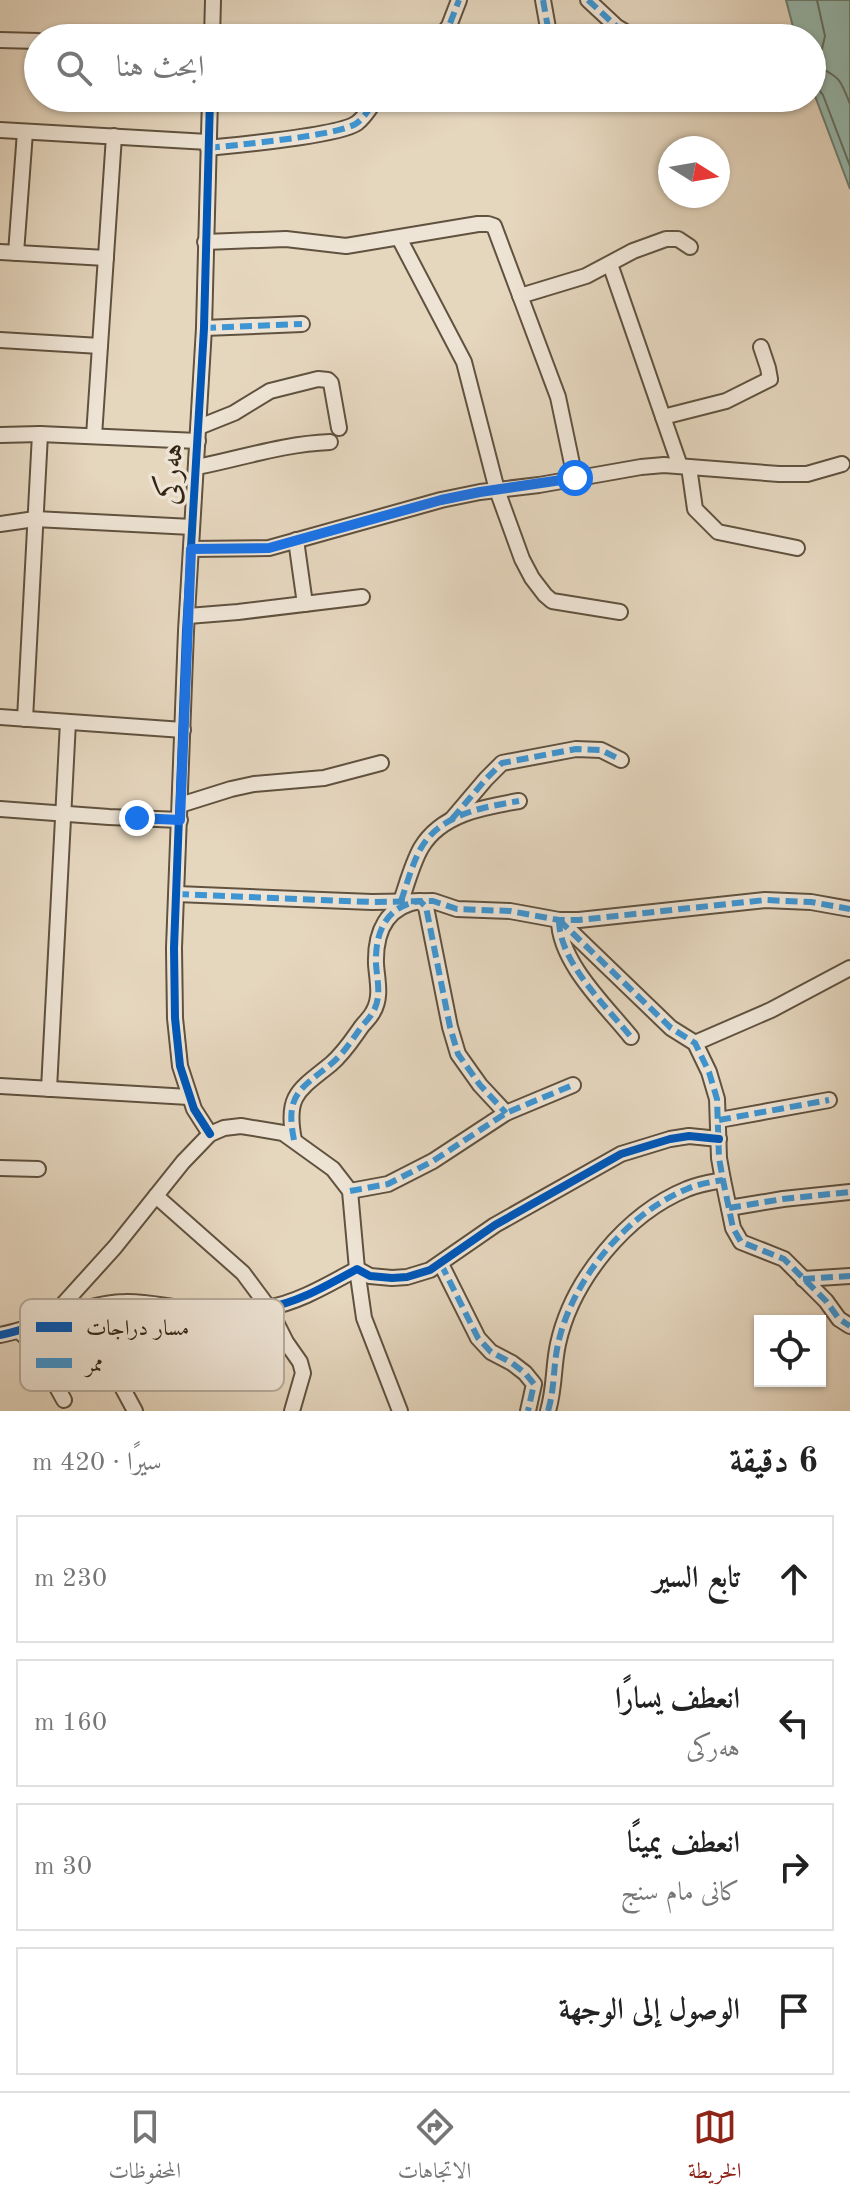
<!DOCTYPE html>
<html lang="ar">
<meta charset="utf-8">
<style>
body{margin:0;font-family:"Old Standard TT",Amiri,serif;background:#f2f2f2;color:#222;direction:rtl}
.controls{position:absolute;right:24px;bottom:24px;display:grid;overflow:hidden;border-radius:0px;box-shadow:0 2px 6px #0004}
.controls button{width:72px;height:72px;display:grid;place-items:center;padding:0;border:0;border-bottom:2px solid #e0e0e0;background:#fff;color:#222;font:40px sans-serif}
.compass{position:absolute;left:658px;top:136px;width:72px;height:72px;border-radius:50%;background:#fff;box-shadow:0 2px 6px #0004;rotate:101deg}
.stop{position:absolute;width:24px;height:24px;margin:-18px;border:6px solid #1a73e8;border-radius:50%;background:#fff}
.stop.end{background:#1a73e8;border-color:#fff;box-shadow:0 2px 8px #0008}
.list{margin:0;padding:0;list-style:none}
h2{display:flex;justify-content:space-between;align-items:center;height:104px;margin:0;padding:0 32px;font-size:34px}
h2 small{font-size:26px;font-weight:400;color:#767676}
.list li{display:grid;grid-template-columns:52px 1fr auto;gap:24px;align-items:center;box-sizing:border-box;height:128px;margin:0 16px 16px;padding:0 16px;border:2px solid #e0e0e0;border-radius:0px}
.list b{display:block;font-size:30px;white-space:nowrap}
.list p{margin:0;font-size:26px;white-space:nowrap;color:#767676}
.list em{font-size:26px;font-style:normal;color:#767676}
.icon{flex:none;width:44px;height:44px;fill:none;stroke:currentColor;stroke-width:2;stroke-linecap:round;stroke-linejoin:round}
.map{position:relative;flex:none;width:850px;height:1411px;overflow:hidden;direction:ltr}
.search{position:absolute;background:#fff;box-shadow:0 2px 6px #0004;left:24px;right:24px;top:24px;height:88px;display:flex;align-items:center;gap:20px;box-sizing:border-box;padding:0 28px;border-radius:44px;color:#767676;font-size:30px}
.sheet{height:680px;background:#fff}
nav{display:flex;justify-content:space-around;align-items:center;box-sizing:border-box;height:112px;border-top:2px solid #e0e0e0;background:#fff;font-size:22px;color:#767676}
nav a{display:grid;justify-items:center;gap:4px}
nav .on{color:#8f2418}
.map>svg:first-child{display:block}
</style>
<div class="map">
<svg width="850" height="1411" viewBox="0 0 850 1411">
<rect width="100%" height="100%" fill="#e5d6be"/>
<filter id="stains"><feTurbulence type="fractalNoise" baseFrequency=".0025" numOctaves="4"/><feColorMatrix values="0 0 0 0 .2 0 0 0 0 .09 0 0 0 0 .02 0 0 0 .5 -.17"/></filter>
<radialGradient id="worn" r=".72"><stop offset=".6" stop-color="#630" stop-opacity="0"/><stop offset="1" stop-color="#630" stop-opacity=".3"/></radialGradient>
<polygon fill="#96b9ae" stroke="#6e7e71" stroke-width="2" points="786,0 850,0 850,189 812,88 812,38 796,38"/>
<g fill="none" stroke-linecap="round" stroke-linejoin="round">
<g stroke="#647062" stroke-width="2">
<path d="M 817,0 L 825,36 L 822,49 L 813,64 C 838,77 839,75 850,104"/>
<polyline points="812,89 819,90 823,95 850,166"/>
</g>
<g stroke="#60523f" stroke-width="18">
<g id="minor">
<polyline points="543,0 548,28"/>
<polyline points="588,0 617,27 627,33"/>
<polyline points="212,38 213,0"/>
<polyline points="440,38 449,26 459,0"/>
<polyline points="0,40 38,41"/>
<polyline points="210,98 204,328 186,631 174,948 175,1018 180,1066 194,1109 210,1134"/>
<polyline points="0,130 208,142"/>
<path d="M 208,148 C 235,145 339,136 357,123 C 365,117 371,106 377,98"/>
<polyline points="399,238 464,362 497,490 522,559 532,578 545,595 552,601 620,612"/>
<polyline points="205,242 286,239 346,246 478,224 488,224 494,226 558,397 575,478"/>
<polyline points="0,252 106,258"/>
<polyline points="16,253 25,132"/>
<polyline points="610,264 680,466"/>
<polyline points="520,296 586,276 633,251 666,239 678,239 690,247"/>
<polyline points="204,328 302,324"/>
<polyline points="0,340 100,346"/>
<polyline points="663,417 726,401 770,379 768,368 761,347"/>
<polyline points="199,427 234,413 270,391 318,379 328,380 331,383 339,428"/>
<polyline points="0,435 40,434 198,441"/>
<polyline points="94,436 114,136"/>
<path d="M 197,467 C 243,458 282,444 330,442"/>
<polyline points="689,467 695,509 718,532 797,548"/>
<polyline points="0,524 35,519 192,527"/>
<polyline points="296,540 305,604"/>
<polyline points="191,549 269,548 441,500 480,492 539,485 641,467 664,465 779,474 807,474 842,464"/>
<polyline points="188,616 238,612 362,597"/>
<polyline points="0,717 183,730"/>
<polyline points="25,719 40,434"/>
<polyline points="180,805 231,789 254,784 324,778 381,763"/>
<polyline points="0,809 109,817 180,820"/>
<polyline points="452,819 486,779 502,763 576,749 601,750 621,760"/>
<polyline points="177,894 372,902 433,901 457,909 510,911 559,920 579,920 765,900 811,902 850,909"/>
<path d="M 401,901 C 407,884 412,864 421,848 C 441,814 483,807 519,801"/>
<polyline points="559,920 671,1028 695,1043 709,1072 717,1099 719,1158 723,1180 733,1228 741,1242 784,1259 826,1301 839,1319 850,1326"/>
<path d="M 559,920 C 559,962 606,1006 631,1037"/>
<polyline points="695,1043 771,1010 850,968"/>
<polyline points="0,1086 189,1097"/>
<polyline points="49,1089 68,722"/>
<polyline points="719,1120 829,1100"/>
<path d="M 294,1140 C 285,1095 299,1090 331,1064 C 344,1053 352,1040 362,1026 C 366,1021 370,1018 373,1012 C 382,997 377,980 376,964 C 375,932 386,906 420,901 L 426,907 L 450,1027 L 458,1054 L 480,1085 L 506,1113"/>
<polyline points="0,1168 38,1169"/>
<polyline points="350,1191 388,1184 433,1161 506,1113 573,1085"/>
<polyline points="156,1196 243,1273 269,1308 286,1342 300,1362 303,1373 292,1411"/>
<polyline points="729,1208 783,1199 850,1192"/>
<polyline points="441,1264 478,1338 491,1352 512,1363 525,1373 534,1384 528,1411"/>
<polyline points="803,1279 850,1276"/>
<polyline points="81,1311 135,1411"/>
<polyline points="48,1321 115,1247 183,1162 210,1134 224,1128 241,1126 283,1133 333,1169 350,1191 357,1269 364,1318 400,1411"/>
<polyline points="19,1331 33,1344 64,1400"/>
<path d="M 0,1335 C 42,1327 82,1303 125,1302 C 147,1301 171,1308 192,1309 C 217,1311 242,1313 266,1308 C 298,1303 329,1284 357,1269 L 370,1276 L 392,1278 L 407,1277 L 430,1270 L 495,1225 L 621,1154 L 670,1139 L 689,1136 L 719,1139"/>
<path d="M 548,1411 C 555,1387 553,1367 558,1344 C 572,1280 626,1214 687,1189 C 698,1184 711,1182 723,1180"/>
</g>
</g>
<use href="#minor" stroke="#eee4d5" stroke-width="14"/>
<g stroke="#3d95d3" stroke-width="6" stroke-dasharray="12 6" stroke-linecap="butt">
<polyline points="543,0 548,28"/>
<polyline points="588,0 617,27 627,33"/>
<polyline points="440,38 449,26 459,0"/>
<path d="M 208,148 C 235,145 339,136 357,123 C 365,117 371,106 377,98"/>
<polyline points="204,328 302,324"/>
<polyline points="452,819 486,779 502,763 576,749 601,750 621,760"/>
<polyline points="177,894 372,902 433,901 457,909 510,911 559,920 579,920 765,900 811,902 850,909"/>
<path d="M 401,901 C 407,884 412,864 421,848 C 441,814 483,807 519,801"/>
<polyline points="559,920 671,1028 695,1043 709,1072 717,1099 719,1158 723,1180 733,1228 741,1242 784,1259 826,1301 839,1319 850,1326"/>
<path d="M 559,920 C 559,962 606,1006 631,1037"/>
<polyline points="719,1120 829,1100"/>
<path d="M 294,1140 C 285,1095 299,1090 331,1064 C 344,1053 352,1040 362,1026 C 366,1021 370,1018 373,1012 C 382,997 377,980 376,964 C 375,932 386,906 420,901 L 426,907 L 450,1027 L 458,1054 L 480,1085 L 506,1113"/>
<polyline points="350,1191 388,1184 433,1161 506,1113 573,1085"/>
<polyline points="729,1208 783,1199 850,1192"/>
<polyline points="441,1264 478,1338 491,1352 512,1363 525,1373 534,1384 528,1411"/>
<polyline points="803,1279 850,1276"/>
<path d="M 548,1411 C 555,1387 553,1367 558,1344 C 572,1280 626,1214 687,1189 C 698,1184 711,1182 723,1180"/>
</g>
<g stroke="#eee4d5" stroke-width="13">
<g id="cycleway">
<polyline points="210,98 204,328 186,631 174,948 175,1018 180,1066 194,1109 210,1134"/>
<path d="M 0,1335 C 42,1327 82,1303 125,1302 C 147,1301 171,1308 192,1309 C 217,1311 242,1313 266,1308 C 298,1303 329,1284 357,1269 L 370,1276 L 392,1278 L 407,1277 L 430,1270 L 495,1225 L 621,1154 L 670,1139 L 689,1136 L 719,1139"/>
</g>
</g>
<use href="#cycleway" stroke="#0057b8" stroke-width="8"/>
</g>
<g fill="none" stroke-linecap="round" stroke-linejoin="round">
<polyline stroke="#1a73e8" stroke-width="10" points="137,818 180,820 191,549 269,548 441,500 480,492 575,478"/>
</g>
<g text-anchor="middle" dominant-baseline="central" stroke-width="7" stroke-linejoin="round" paint-order="stroke">
<g font-size="30" fill="#332615" stroke="#eee4d5">
<text transform="translate(172 474) rotate(-86)">هەرکی</text>
</g>
</g>
<rect x="20" y="1299" width="264" height="92" rx="12" fill="#eee4d5" stroke="#b6ab9b" stroke-width="2"/>
<rect x="36" y="1322" width="36" height="10" fill="#0057b8"/>
<rect x="36" y="1358" width="36" height="10" fill="#3d95d3"/>
<g font-size="22" fill="#332615">
<text x="86" y="1335">مسار دراجات</text>
<text x="86" y="1371">ممر</text>
</g>
<rect width="100%" height="100%" filter="url(#stains)"/>
<rect width="100%" height="100%" fill="url(#worn)"/>
</svg>
<div class="controls">
<button><svg class="icon" aria-label="locate" viewBox="0 0 24 24"><circle cx="12" cy="12" r="6"/><path d="M12 2v4M12 18v4M2 12h4M18 12h4"/></svg></button>
</div>
<svg class="compass" viewBox="-18 -18 36 36"><path d="M0-13l5 13h-10z" fill="#e53935"/><path d="M0 13l5-13h-10z" fill="#767676"/></svg>
<div class="stop" style="left:575px;top:478px"></div>
<div class="stop end" style="left:137px;top:818px"></div>
<div class="search"><svg class="icon" aria-label="search" viewBox="0 0 24 24"><circle cx="10" cy="10" r="6"/><path d="M15 15l6 6"/></svg>ابحث هنا</div>
</div>
<section class="sheet">
<h2>6 دقيقة<small>سيرًا · 420 m</small></h2>
<ul class="list">
<li><svg class="icon" aria-label="ahead" viewBox="0 0 24 24"><path d="M12 20V5M6 11l6-6 6 6"/></svg><div><b>تابع السير</b></div><em>230 m</em></li>
<li><svg class="icon" aria-label="left" viewBox="0 0 24 24"><path d="M17 20v-9H6M10 6l-5 5 5 5"/></svg><div><b>انعطف يسارًا</b><p>هەرکی</p></div><em>160 m</em></li>
<li><svg class="icon" aria-label="right" viewBox="0 0 24 24"><path d="M7 20v-9h11M14 6l5 5-5 5"/></svg><div><b>انعطف يمينًا</b><p>کانی مام سنج</p></div><em>30 m</em></li>
<li><svg class="icon" aria-label="arrive" viewBox="0 0 24 24"><path d="M6 21V4h12l-3 4 3 4H6"/></svg><div><b>الوصول إلى الوجهة</b></div></li>
</ul>
</section>
<nav>
<a class="on"><svg class="icon" aria-label="map" viewBox="0 0 24 24"><path d="M3 6l6-2 6 2 6-2v14l-6 2-6-2-6 2zM9 4v14M15 6v14"/></svg>الخريطة</a>
<a><svg class="icon" aria-label="directions" viewBox="0 0 24 24"><path d="M12 3l9 9-9 9-9-9zM9 14v-3h6M13 9l2 2-2 2"/></svg>الاتجاهات</a>
<a><svg class="icon" aria-label="saved" viewBox="0 0 24 24"><path d="M7 4h10v16l-5-4-5 4z"/></svg>المحفوظات</a>
</nav>
